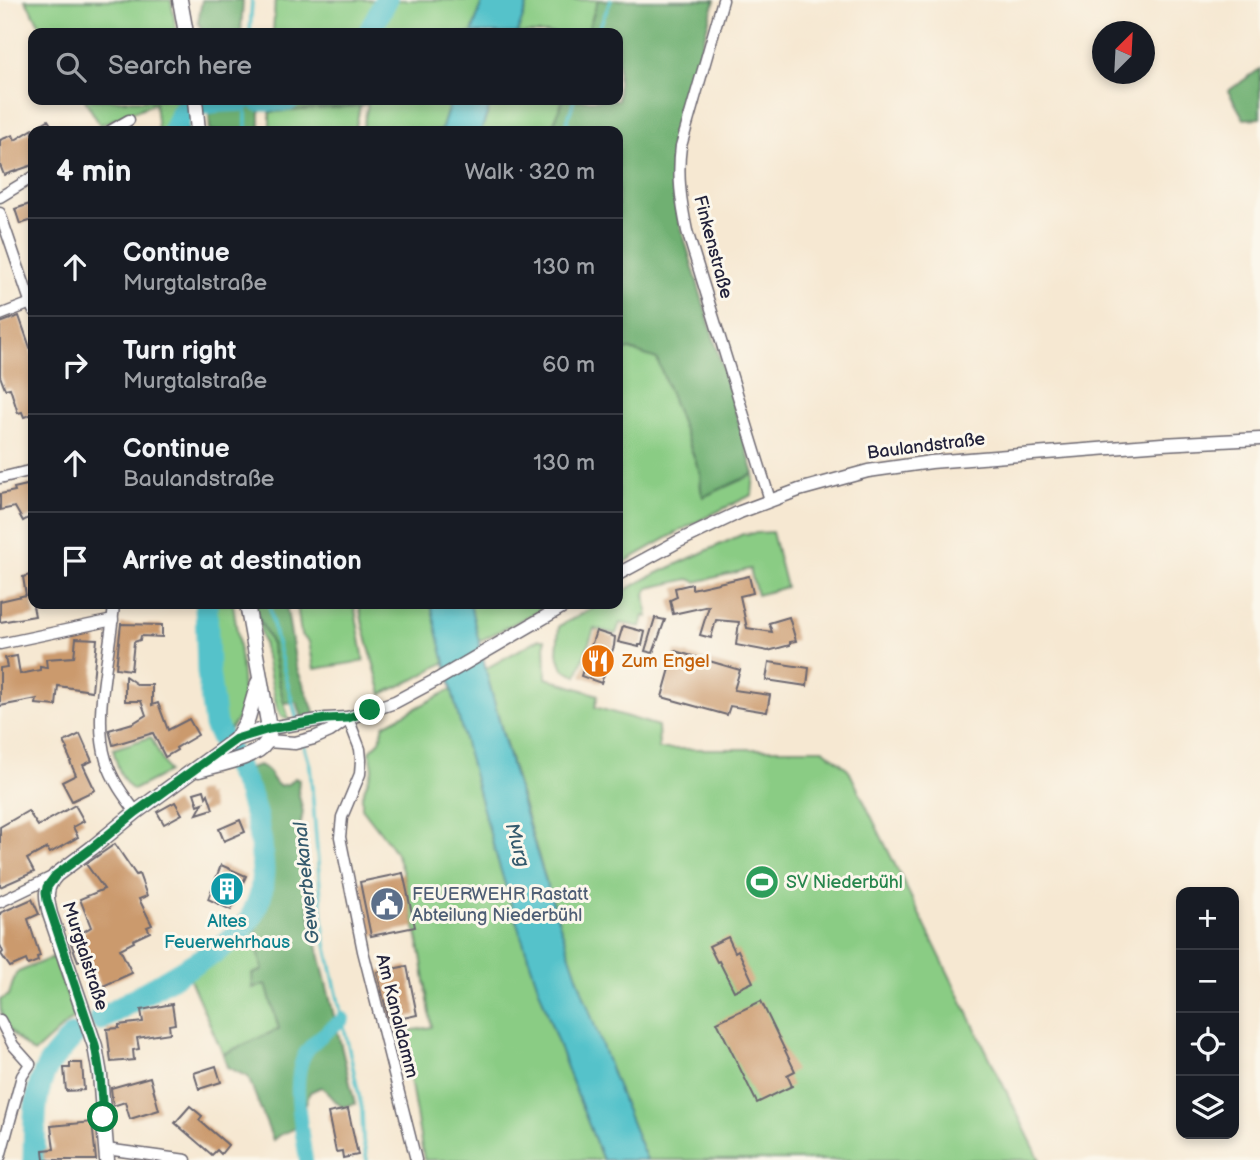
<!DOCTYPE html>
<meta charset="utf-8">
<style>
body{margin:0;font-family:"Balsamiq Sans",sans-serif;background:#20242c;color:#f1f3f6}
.controls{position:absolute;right:21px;bottom:21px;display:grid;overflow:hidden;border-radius:14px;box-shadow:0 4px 10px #0003}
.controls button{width:63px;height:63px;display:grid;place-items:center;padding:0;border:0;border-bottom:2px solid #363941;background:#171b24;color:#f1f3f6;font:35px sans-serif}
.compass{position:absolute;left:1092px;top:21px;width:63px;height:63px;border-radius:50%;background:#171b24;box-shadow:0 4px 10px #0003;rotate:24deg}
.stop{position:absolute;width:21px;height:21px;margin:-16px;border:5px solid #0b8043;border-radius:50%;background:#fff}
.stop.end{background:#0b8043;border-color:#fff;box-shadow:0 2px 7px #0008}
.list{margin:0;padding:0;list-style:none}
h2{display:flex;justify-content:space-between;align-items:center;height:91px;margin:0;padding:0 28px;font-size:30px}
h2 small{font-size:23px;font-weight:400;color:#9ea1a6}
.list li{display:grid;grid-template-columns:46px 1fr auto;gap:21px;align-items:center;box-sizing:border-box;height:98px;padding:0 28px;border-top:2px solid #363941}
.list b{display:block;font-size:26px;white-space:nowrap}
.list p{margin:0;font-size:23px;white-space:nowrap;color:#9ea1a6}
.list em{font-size:23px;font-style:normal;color:#9ea1a6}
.icon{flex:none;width:38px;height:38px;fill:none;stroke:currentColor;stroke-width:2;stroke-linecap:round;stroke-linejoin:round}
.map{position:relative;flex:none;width:1260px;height:1160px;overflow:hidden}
.search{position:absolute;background:#171b24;box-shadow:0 4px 10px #0003;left:28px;top:28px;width:595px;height:77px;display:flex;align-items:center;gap:18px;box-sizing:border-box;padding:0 24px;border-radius:14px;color:#9ea1a6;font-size:26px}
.panel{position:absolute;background:#171b24;box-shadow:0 4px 10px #0003;left:28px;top:126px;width:595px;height:483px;border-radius:14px}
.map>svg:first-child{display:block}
</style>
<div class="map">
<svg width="1260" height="1160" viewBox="0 0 1260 1160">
<rect width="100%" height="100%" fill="#fbf7ec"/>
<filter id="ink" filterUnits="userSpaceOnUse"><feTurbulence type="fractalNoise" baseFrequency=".0143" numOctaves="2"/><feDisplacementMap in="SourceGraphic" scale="14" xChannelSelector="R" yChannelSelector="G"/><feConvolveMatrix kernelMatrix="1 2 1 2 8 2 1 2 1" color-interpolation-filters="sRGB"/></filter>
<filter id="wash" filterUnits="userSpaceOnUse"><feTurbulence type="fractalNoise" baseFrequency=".00686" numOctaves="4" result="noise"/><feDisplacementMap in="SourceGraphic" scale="28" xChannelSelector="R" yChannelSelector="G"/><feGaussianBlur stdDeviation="1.57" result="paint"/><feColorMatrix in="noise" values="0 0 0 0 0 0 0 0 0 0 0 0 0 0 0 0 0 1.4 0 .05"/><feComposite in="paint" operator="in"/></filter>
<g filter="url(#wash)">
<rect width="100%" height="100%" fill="#f6e8d2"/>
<g fill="#8acc84" stroke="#567760" stroke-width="2">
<polygon points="25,0 171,0 177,33 45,33"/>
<polygon points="275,0 382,0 365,33 273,33"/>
<polygon points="390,0 483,0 472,33 379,33 377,26"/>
<polygon points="529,0 598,0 587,33 517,33"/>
<polygon points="85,100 185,100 188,131 158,131 155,103 100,125"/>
<polygon points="369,100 451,100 441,131 362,131"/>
<polygon points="492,100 563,100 551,131 481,131"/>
<polygon points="360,106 355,131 270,131 270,112"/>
<path d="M 618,349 L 630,350 L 657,358 L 700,473 L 701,490 L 703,496 L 754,474 L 752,495 C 706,516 662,540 618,566 Z"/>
<polygon points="772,532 786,587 757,595 750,569 696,582 689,579 649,588 645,594 648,617 644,616 641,627 620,623 616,634 594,629 577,676 563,669 557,652 559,626 601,604 618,604 618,594 649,577 743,534"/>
<path d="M 198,604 L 233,604 C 236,626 248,695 240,714 C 235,726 225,735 215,743 L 204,710 Z"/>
<polygon points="297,604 354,604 364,661 314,669 309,642 301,635"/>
<polygon points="359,604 431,604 445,662 415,679 382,694 363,625"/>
<polygon points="470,604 538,604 540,610 478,642"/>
<polygon points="257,615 270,641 279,684 289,720 281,716 277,708"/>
<path d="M 539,639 L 545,639 L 546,678 L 598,695 L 595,707 L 658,726 L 659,749 L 823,749 L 848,769 L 1040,1160 L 647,1160 C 578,1002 531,835 485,669 Z"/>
<path d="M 452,689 C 491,849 541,1007 603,1160 L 424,1160 L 402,1032 L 432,1027 L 421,955 L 403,873 L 397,855 L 389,843 L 362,808 L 362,795 L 373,768 L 370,751 L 380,741 L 384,725 Z"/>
<path d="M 151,737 L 168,772 L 133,790 C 120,780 117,764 113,749 Z"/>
<path d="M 257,922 L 256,945 L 263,971 L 253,988 L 266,984 L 279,1029 L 223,1054 L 188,975 C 213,959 236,945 257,922 Z"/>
<path d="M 53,957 L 75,1016 L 34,1053 C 15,1038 0,1026 0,1000 L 9,995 L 16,973 Z"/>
</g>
<g fill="#6fb072" stroke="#486956" stroke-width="2">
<polygon points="202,0 243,0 241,33 203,33 198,22"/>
<polygon points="598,0 715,0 680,120 674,149 672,178 678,217 754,474 703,497 701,490 700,473 657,359 630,350 618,349 618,131 551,131 563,100 618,100 618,33 587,33"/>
<polygon points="1260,69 1260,118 1244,119 1228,91"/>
<polygon points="319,100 369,100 367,104 360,106 270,112 270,106 314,102"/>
<polygon points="260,107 260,131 210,131 209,113"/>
<path d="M 255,604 L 286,604 L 296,666 L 316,716 L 302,718 L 297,702 L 284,703 C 278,683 276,661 270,641 C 265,627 257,619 255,604 Z"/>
<path d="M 259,765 C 273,772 270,779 279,786 L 288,784 L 295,778 L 299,780 L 298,791 L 303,812 L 299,833 L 303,877 L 312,924 L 355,1104 L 342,1107 C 334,1101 330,1093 321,1087 L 310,1092 C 305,1103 302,1123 293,1129 C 285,1134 281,1132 273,1140 L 248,1077 L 227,1067 L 223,1054 L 279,1029 L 266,984 L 253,988 L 252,974 L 263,970 C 259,955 253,939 257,922 C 258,917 262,912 263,907 C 266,901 266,893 267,886 C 270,844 263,806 242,770 Z"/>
</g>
<g fill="#54c2ca" stroke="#3b7282" stroke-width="2">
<polygon points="483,0 529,0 517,33 472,33"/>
<polygon points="451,100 492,100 481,131 441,131"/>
<path d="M 431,604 L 470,604 C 499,730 535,854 577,976 C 599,1038 621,1100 647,1160 L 603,1160 C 543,1013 494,861 456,707 C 448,672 438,638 431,604 Z"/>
</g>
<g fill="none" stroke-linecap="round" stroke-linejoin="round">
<g stroke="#54c2ca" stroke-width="3.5">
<polyline points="250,33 252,0"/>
<polyline points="597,33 611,0"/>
<polyline points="176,121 178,119"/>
<polyline points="246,131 246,100"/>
<polyline points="564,131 574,100"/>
<polyline points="269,604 276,639 297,720"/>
<polyline points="304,745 310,766 324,935 362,1109 363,1141 367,1160"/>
</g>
<path stroke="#54c2ca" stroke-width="14" d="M 306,1160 C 302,1131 290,1078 306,1052 C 315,1039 330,1029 343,1019"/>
<g stroke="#54c2ca" stroke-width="23">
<polyline points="369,33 386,0"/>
<polyline points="259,100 288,100"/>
<path d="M 174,131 C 177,124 179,115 185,110 C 194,101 229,101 243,100"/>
<polyline points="101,1019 219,949 238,934 252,916 261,894 263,870 261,843 256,817 248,791 215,725 208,671 206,604"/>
<path d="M 34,1160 C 35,1130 32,1093 48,1066 C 55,1055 64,1046 73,1036"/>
</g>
</g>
<g id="blocks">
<g fill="#cb9a6d">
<polygon points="48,120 55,131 33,131 33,165 4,175 0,165 0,140 13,135 15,140"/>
<polygon points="33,203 33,220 20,224 15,209"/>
<polygon points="19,316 33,356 33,414 24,417 22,412 18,413 10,388 5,389 0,376 0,323"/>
<polygon points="31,484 33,496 33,515 23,521 15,507 0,510 0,494 15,491 14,488"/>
<polygon points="33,574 33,606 35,616 0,622 0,601 26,595 23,577"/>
<polygon points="749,576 753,593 740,596 747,628 772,632 769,623 789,617 796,641 790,642 790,645 768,651 736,645 739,622 716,620 711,638 700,635 709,606 673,614 670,600 677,597 675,588 692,584 692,589"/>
<polygon points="655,618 665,620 653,653 645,651"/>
<polygon points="121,624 162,625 162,637 141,636 140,640 134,642 131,670 116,668"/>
<polygon points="623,626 645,632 642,645 639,645 639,647 618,642"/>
<polygon points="596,631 615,637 614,646 601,683 581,676"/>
<polygon points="76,638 97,639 92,691 58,686 56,706 36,704 37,699 0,706 0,668 7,667 5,658 17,656 20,674 40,670 40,667 47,668 46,659 74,657"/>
<polygon points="675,651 740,670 734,690 770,695 767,712 730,706 727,715 662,697"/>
<polygon points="769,662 809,668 807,686 766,680"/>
<polygon points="125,676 138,685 152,685 152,705 158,703 168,730 189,719 198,735 176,748 177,750 165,757 153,733 113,745 109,730 133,723 146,715 141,701 125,701"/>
<polygon points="80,734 92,761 83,765 95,790 72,801 62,782 76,775 70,762 71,761 66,750 68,749 64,742"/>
<polygon points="204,790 206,797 208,794 213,809 197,814 203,803 198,805 194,793"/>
<polygon points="175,802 182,814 164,824 157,812"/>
<polygon points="75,805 84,821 73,827 78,837 50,853 47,848 27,859 34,872 0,887 0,827 28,811 38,826"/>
<polygon points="240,820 245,832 224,841 219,829"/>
<polygon points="115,844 136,875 139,874 147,896 139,899 152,925 147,927 150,932 133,940 134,942 120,949 132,973 101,987 87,957 78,961 71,943 85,936 83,932 91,927 80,899 104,889 86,864"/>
<polygon points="221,865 246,876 231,910 208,899"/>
<polygon points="403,873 415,927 371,936 360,882"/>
<polygon points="32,899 39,914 28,919 40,956 37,957 38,961 28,965 26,960 10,967 1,954 3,952 0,945 0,913"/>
<polygon points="728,937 735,952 738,950 753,982 734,991 719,961 717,962 709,946"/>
<polygon points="407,966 417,1015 389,1021 377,972"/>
<polygon points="761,1001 795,1071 787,1075 792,1086 757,1103 717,1022"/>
<polygon points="172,1004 175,1024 169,1025 170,1033 137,1038 139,1049 133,1050 134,1060 111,1062 107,1029 119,1028 119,1025 143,1022 141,1010"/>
<polygon points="70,1063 82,1063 84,1090 66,1091 64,1068 70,1068"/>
<polygon points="216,1066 221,1082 199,1089 194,1073"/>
<polygon points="150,1077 159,1110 130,1119 125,1102 113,1106 111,1088"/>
<polygon points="190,1106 202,1116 199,1120 228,1145 221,1154 217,1150 212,1155 175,1123"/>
<polygon points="348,1109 358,1155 343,1158 342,1151 336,1152 328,1113"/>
<polygon points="92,1122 96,1160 44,1160 43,1150 54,1149 51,1126"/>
</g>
</g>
</g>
<g filter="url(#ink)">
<use href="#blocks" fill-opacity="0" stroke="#6c6770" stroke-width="2"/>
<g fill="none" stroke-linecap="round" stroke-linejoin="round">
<g stroke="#6c6770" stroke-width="13">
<g id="minor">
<path d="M 723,0 L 681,146 C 677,175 681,202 687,231 L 770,500"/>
<polyline points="110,131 129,120"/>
<polyline points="0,197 33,177"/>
<polyline points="0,213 33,310"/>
<polyline points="0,315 31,303"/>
<polyline points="0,478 33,470"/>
<path d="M 114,604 C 111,651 92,715 106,760 C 112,780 124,796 136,812"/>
<polyline points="0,644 113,620"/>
<polyline points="348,718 360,749 361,760 360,774 342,817 340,837 363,951 416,1160"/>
<polyline points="0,902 54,876"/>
<polyline points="0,1020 13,1045 30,1064 22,1076 0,1157"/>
<polyline points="106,1149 186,1160"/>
</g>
</g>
<g stroke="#6c6770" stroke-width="15">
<g id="tertiary">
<polyline points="618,574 679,541 740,512 799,490 868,471 931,462 1162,444 1260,439"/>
<polyline points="269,728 326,719 347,718"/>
<polyline points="267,741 295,743 314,738 330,731 348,718 395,702 440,678 567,604"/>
</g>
</g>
<g stroke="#6c6770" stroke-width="17">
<g id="secondary">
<polyline points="180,0 186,33"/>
<polyline points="195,100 198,131"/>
<polyline points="236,739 247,721 258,683"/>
<path d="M 199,770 C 215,765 256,758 265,744 C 269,739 269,735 269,728 L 247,604"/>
<path d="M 107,1160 L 100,1075 L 95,1046 L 50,914 C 46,897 44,888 56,875 L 92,848 L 136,812 L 224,748 L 236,739 L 269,728"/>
</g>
</g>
<use href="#minor" stroke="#fff" stroke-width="10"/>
<use href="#tertiary" stroke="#fff" stroke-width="12"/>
<use href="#secondary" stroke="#fff" stroke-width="14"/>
</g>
</g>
<g fill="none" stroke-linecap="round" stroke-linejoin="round" filter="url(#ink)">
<polyline stroke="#0b8043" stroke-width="9" points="103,1117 100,1075 95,1045 47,900 46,893 47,887 56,875 92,848 136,812 236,739 269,729 326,719 348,718 370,710"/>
</g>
<defs>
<g id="restaurant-disc" transform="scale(1.75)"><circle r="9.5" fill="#e8710a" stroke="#fbf7ec"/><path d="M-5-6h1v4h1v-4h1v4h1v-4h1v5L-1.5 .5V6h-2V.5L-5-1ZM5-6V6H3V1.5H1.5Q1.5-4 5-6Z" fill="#fff"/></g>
<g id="stadium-disc" transform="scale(1.75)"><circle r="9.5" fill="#2e9e5b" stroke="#fbf7ec"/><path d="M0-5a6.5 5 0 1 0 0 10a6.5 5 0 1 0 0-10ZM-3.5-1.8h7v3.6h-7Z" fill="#fff"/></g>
<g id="building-disc" transform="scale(1.75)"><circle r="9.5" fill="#0f9aa8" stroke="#fbf7ec"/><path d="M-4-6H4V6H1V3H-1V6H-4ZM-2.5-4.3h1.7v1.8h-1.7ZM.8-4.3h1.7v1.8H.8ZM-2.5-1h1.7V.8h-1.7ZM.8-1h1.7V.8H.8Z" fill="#fff"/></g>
<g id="civic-disc" transform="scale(1.75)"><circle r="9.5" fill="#5c6f8a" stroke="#fbf7ec"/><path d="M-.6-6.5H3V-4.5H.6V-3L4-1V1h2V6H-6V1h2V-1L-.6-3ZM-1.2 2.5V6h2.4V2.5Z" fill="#fff"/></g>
</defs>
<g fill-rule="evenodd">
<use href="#restaurant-disc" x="598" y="661"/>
<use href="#stadium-disc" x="762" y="882"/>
<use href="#building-disc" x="227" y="889"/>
<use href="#civic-disc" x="387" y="904"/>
</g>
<g text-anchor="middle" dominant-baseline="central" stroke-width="6" stroke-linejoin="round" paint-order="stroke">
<g font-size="18" fill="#22223b" stroke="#fbf7ec">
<text transform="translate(713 247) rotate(75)">Finkenstraße</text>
<text transform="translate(926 446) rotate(-7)">Baulandstraße</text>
<text transform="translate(85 956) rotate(72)">Murgtalstraße</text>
<text transform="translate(397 1016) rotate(76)">Am Kanaldamm</text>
</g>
<g font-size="18" fill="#c56008" stroke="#fbf7ec" text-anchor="start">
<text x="622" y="661">Zum Engel</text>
</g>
<g font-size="18" fill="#27864d" stroke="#fbf7ec" text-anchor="start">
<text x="786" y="882">SV Niederbühl</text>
</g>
<g font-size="18" fill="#4e5e75" stroke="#fbf7ec" text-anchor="start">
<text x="412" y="894">FEUERWEHR Rastatt<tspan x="412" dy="21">Abteilung Niederbühl</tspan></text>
</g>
<g font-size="18" fill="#0d838f" stroke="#fbf7ec">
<text x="227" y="921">Altes<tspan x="227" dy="21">Feuerwehrhaus</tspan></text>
</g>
<g font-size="19" font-style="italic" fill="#345a6d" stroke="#fbf7ec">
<text transform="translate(517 845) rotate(74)">Murg</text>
<text transform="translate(307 883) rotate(-96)">Gewerbekanal</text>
</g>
</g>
</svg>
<div class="controls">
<button>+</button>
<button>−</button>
<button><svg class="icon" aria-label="locate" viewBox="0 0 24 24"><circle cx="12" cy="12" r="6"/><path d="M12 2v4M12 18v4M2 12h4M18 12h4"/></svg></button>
<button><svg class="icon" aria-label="layers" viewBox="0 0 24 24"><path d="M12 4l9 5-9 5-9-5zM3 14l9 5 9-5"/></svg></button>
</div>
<svg class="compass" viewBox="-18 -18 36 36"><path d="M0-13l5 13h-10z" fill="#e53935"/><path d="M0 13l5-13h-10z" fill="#9ea1a6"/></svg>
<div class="stop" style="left:103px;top:1117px"></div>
<div class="stop end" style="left:370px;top:710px"></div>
<div class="search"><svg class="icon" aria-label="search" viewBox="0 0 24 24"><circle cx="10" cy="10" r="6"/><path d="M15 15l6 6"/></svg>Search here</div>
<section class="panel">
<h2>4 min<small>Walk · 320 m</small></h2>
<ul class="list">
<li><svg class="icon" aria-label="ahead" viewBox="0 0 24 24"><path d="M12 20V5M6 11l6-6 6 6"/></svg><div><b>Continue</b><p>Murgtalstraße</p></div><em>130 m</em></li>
<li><svg class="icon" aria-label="right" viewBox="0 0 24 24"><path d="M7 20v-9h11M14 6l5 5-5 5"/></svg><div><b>Turn right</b><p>Murgtalstraße</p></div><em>60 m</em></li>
<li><svg class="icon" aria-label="ahead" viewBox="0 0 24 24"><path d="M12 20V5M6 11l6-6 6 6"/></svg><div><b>Continue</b><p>Baulandstraße</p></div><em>130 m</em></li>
<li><svg class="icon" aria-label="arrive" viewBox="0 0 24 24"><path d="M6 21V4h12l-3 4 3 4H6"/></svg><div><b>Arrive at destination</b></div></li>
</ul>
</section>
</div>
